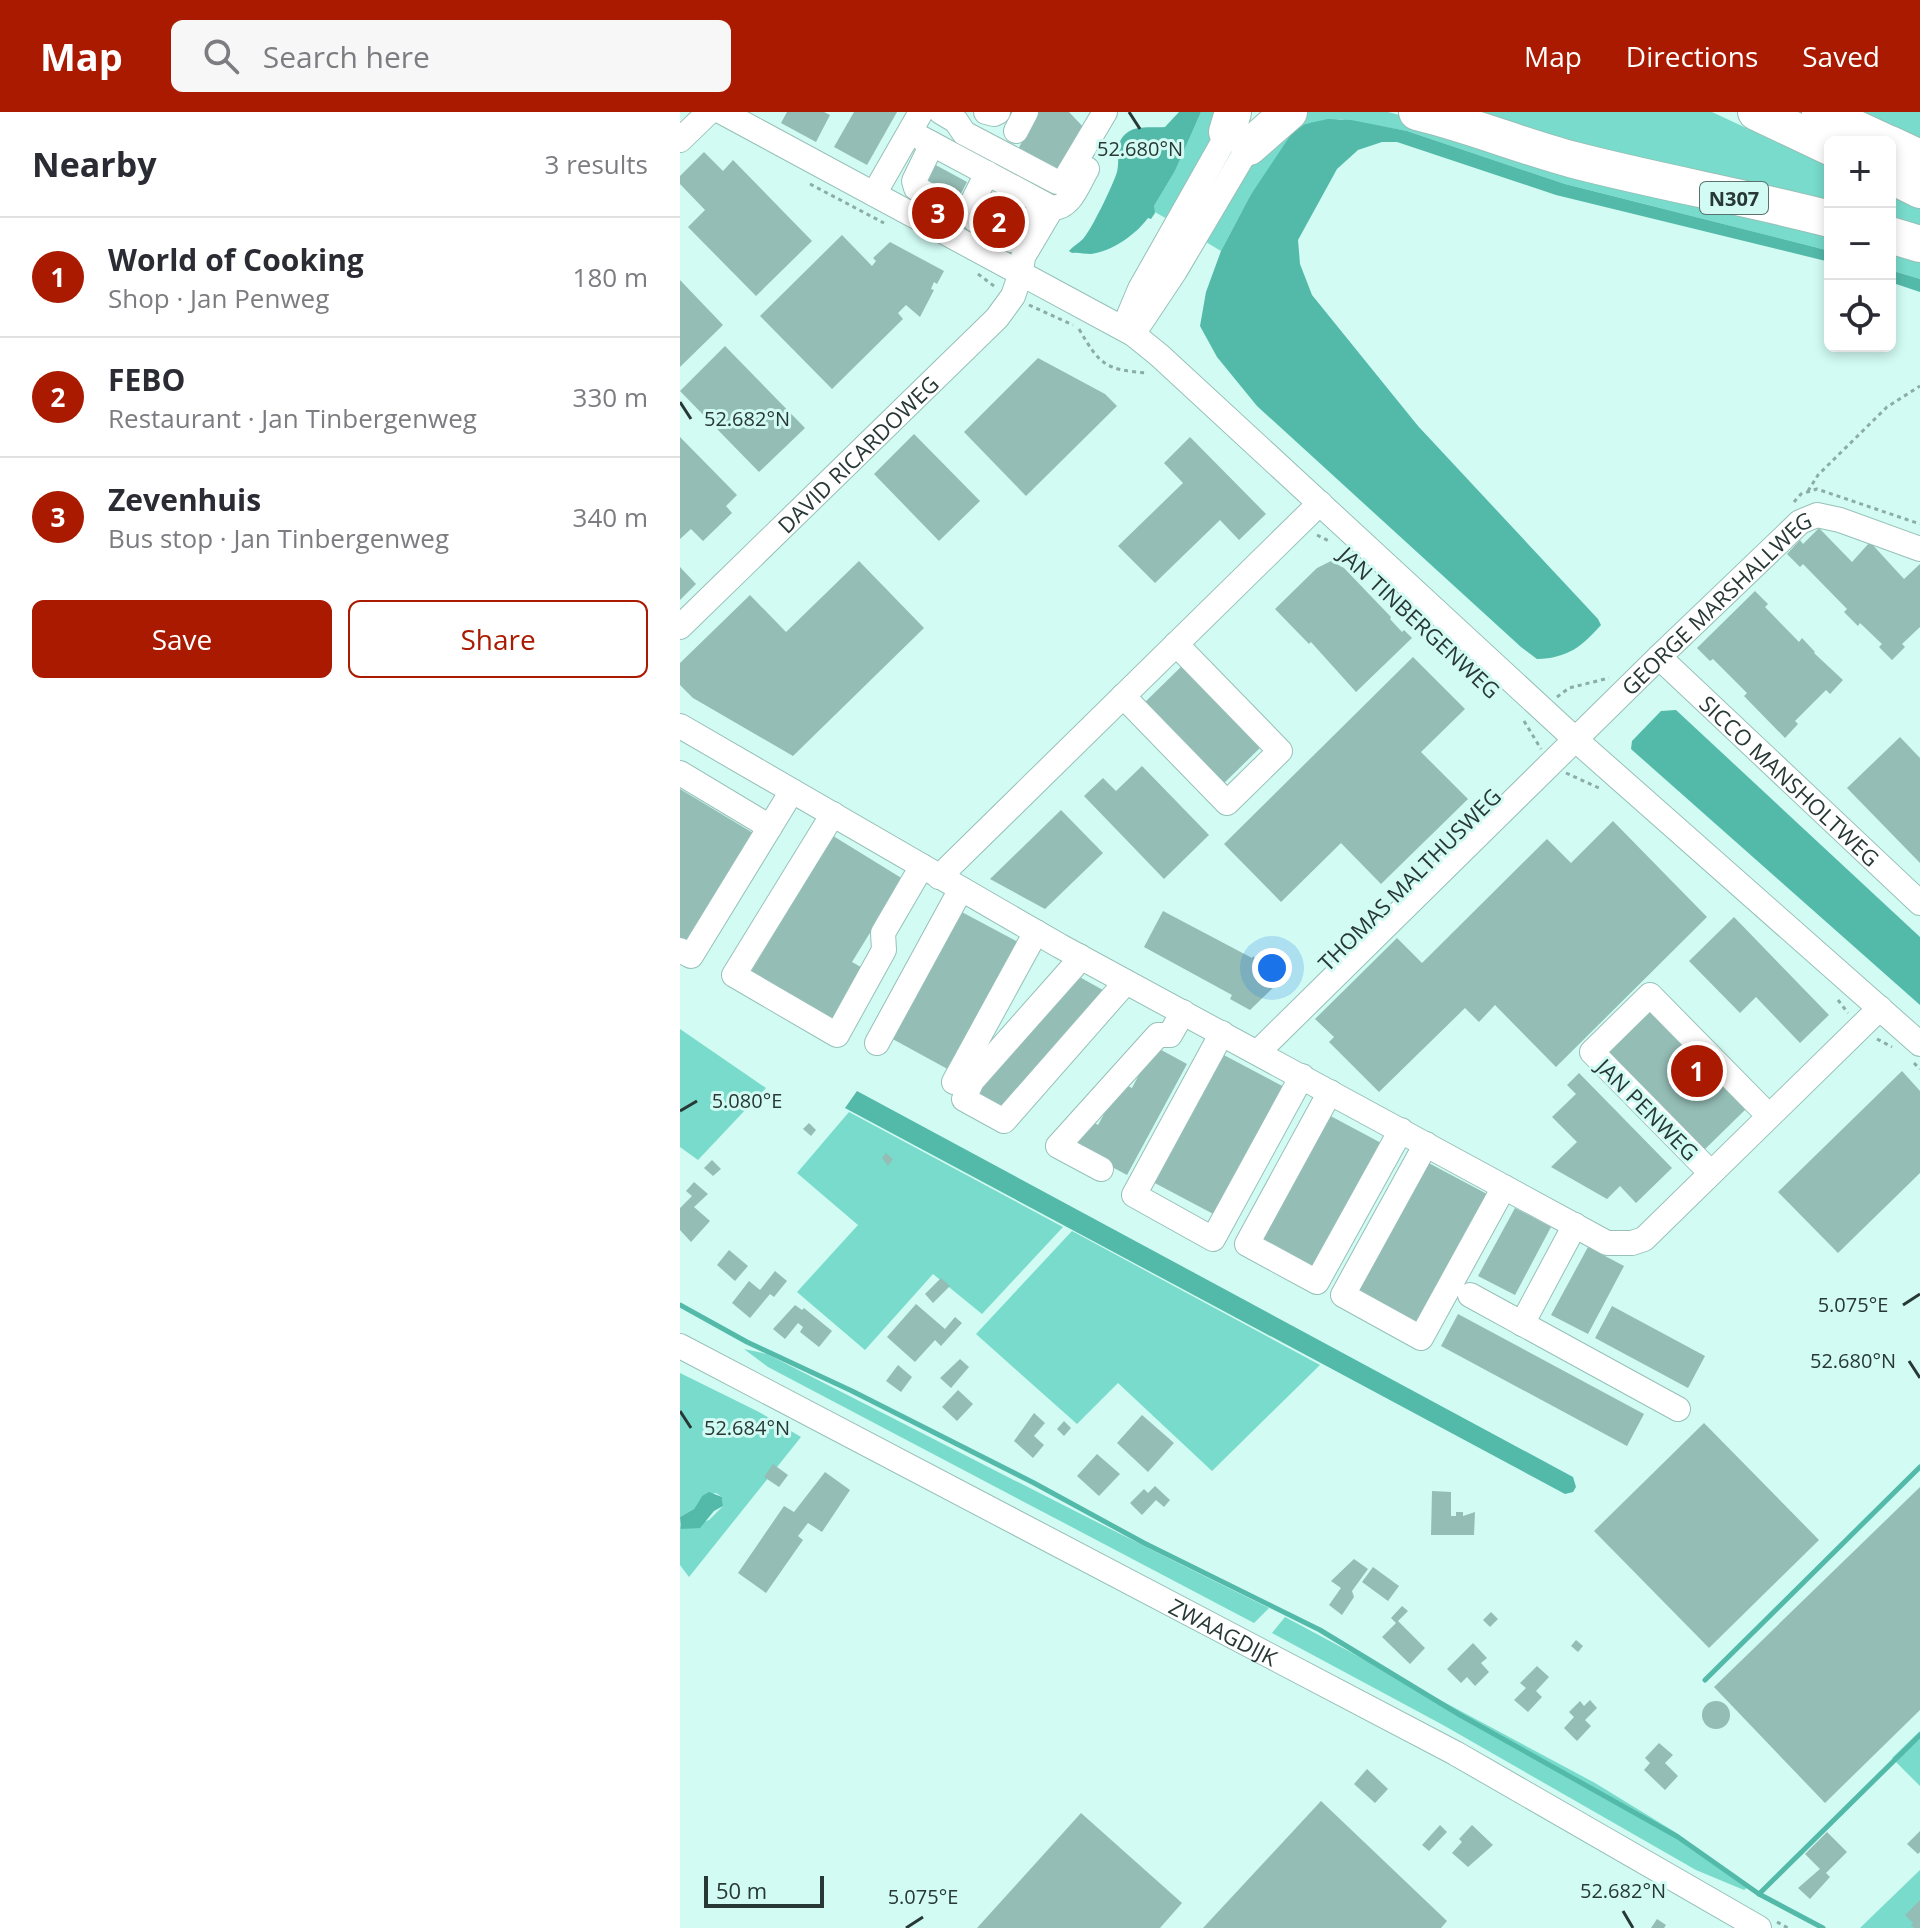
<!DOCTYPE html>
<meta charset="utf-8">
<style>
body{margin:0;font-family:"Open Sans",sans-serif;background:#f7f7f7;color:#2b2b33}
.controls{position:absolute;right:24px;top:24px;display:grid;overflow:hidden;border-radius:12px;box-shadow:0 4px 12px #0003}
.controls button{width:72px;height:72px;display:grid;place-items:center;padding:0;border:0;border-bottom:2px solid #e1e1e2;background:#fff;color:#2b2b33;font:40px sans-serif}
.scale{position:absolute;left:24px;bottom:20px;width:120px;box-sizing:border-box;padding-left:8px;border:4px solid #283835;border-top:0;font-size:22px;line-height:28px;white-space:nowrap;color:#283835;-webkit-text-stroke:6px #d1fbf3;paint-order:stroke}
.you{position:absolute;left:592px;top:856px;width:28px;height:28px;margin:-20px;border:6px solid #fff;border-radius:50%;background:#1a73e8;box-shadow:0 0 0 12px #1a73e833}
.badge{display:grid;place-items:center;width:52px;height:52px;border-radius:50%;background:#aa1a00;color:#fff;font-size:26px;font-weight:700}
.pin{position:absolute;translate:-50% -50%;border:4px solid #fff;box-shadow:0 2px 8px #0006}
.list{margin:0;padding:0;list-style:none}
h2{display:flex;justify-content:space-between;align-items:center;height:104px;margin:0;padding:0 32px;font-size:34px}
h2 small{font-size:26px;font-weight:400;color:#7c7c81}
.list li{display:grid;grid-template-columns:52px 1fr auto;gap:24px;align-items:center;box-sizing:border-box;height:120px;padding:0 32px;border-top:2px solid #e1e1e2}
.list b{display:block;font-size:30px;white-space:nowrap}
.list p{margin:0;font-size:26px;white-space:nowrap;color:#7c7c81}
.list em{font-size:26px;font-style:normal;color:#7c7c81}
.actions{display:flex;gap:16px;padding:24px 32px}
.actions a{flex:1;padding:18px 0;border:2px solid #aa1a00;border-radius:12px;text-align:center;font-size:28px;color:#aa1a00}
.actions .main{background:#aa1a00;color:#fff}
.icon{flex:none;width:44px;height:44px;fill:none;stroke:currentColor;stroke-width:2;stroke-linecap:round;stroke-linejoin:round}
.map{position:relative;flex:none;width:1240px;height:1816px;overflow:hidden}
header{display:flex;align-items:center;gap:48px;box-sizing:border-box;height:112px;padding:0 40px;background:#aa1a00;color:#fff}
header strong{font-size:38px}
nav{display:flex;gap:44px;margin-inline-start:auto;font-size:28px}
.search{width:560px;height:72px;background:#f7f7f7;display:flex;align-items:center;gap:20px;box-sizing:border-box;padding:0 28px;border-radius:12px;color:#7c7c81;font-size:30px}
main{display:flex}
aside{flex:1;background:#fff}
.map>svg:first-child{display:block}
</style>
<header>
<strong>Map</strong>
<div class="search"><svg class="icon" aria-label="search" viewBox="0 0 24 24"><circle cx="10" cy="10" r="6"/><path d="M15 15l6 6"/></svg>Search here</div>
<nav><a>Map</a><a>Directions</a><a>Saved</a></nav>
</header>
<main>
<aside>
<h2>Nearby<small>3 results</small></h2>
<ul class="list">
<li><span class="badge">1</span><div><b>World of Cooking</b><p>Shop · Jan Penweg</p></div><em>180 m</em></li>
<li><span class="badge">2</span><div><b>FEBO</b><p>Restaurant · Jan Tinbergenweg</p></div><em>330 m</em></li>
<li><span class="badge">3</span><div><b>Zevenhuis</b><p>Bus stop · Jan Tinbergenweg</p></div><em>340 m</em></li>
</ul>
<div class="actions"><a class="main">Save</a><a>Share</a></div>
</aside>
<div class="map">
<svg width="1240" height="1816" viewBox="0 0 1240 1816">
<rect width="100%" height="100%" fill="#d1fbf3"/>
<g fill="#78dbcb">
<polygon points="521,0 545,0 489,108 473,99 474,94 495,59"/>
<polygon points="622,0 708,0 1150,116 1150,139 885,72 727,19 660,7 625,12 570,84 541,139 526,130 570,52"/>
<polygon points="784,0 1032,0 1150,55 1150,100"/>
<polygon points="1180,0 1240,0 1240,28"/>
<polygon points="1210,82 1240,96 1240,122 1210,115"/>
<polygon points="1210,134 1240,143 1240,167 1210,158"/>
<polygon points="0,917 86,976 18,1048 0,1035"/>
<polygon points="169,1000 383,1115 302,1202 253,1162 185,1238 117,1180 178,1113 117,1061"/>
<polygon points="392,1119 640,1253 532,1359 438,1271 397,1312 296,1222"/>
<path d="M 64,1237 L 87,1242 C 254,1327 420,1413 589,1496 L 574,1511 L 88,1255 Z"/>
<polygon points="0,1261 79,1300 121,1325 9,1465 0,1453 0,1413 2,1417 29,1408 43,1394 42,1385 36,1381 22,1384 14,1397 0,1405"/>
<polygon points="605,1505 915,1671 995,1720 1068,1775 1064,1778 1016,1758 763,1613 592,1521"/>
<polygon points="1240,1619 1240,1674 1212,1646"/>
<polygon points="1240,1758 1240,1816 1180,1816"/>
</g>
<g fill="#53b9a9">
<path d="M 499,0 L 521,0 L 495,59 L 474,94 L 475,101 L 471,107 L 468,106 C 455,123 433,139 411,142 C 404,142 398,140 392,141 L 389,139 C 393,134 398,132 403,127 C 412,117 433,73 437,60 C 441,46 433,30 448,20 C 457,13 474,16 485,15 Z"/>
<path d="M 648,7 L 671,8 L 727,19 L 885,72 L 1150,139 L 1150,150 L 876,83 L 717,30 L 702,30 L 678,38 L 657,57 L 618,128 L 620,152 L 632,183 L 738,314 L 918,507 L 921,513 C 901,535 888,546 857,547 L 841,535 L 577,294 L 537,245 L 520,214 L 526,180 L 541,139 L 570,84 L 612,21 L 625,12 Z"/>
<polygon points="1210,158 1240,167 1240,180 1210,170"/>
<polygon points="996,598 1240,825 1240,893 951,637 952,629 981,599"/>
<polygon points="177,979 893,1365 896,1375 893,1380 885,1382 165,996"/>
<polygon points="29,1380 42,1385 43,1394 34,1399 20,1416 1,1417 0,1405 14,1397 22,1384"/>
</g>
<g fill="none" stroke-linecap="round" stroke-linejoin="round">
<g stroke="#53b9a9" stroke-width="5">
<polyline points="0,1193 67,1230 172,1279 354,1371 464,1431 640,1518 780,1603 998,1725 1079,1782 1143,1816"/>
<polyline points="1025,1568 1240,1355"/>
<polyline points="1079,1782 1240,1623"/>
</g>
</g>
<g fill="#94bdb5">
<polygon points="107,0 144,0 150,3 136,30 101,11"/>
<polygon points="174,0 217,0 187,53 154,35"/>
<polygon points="358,0 389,0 407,19 377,67 336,41"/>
<polygon points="24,40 43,59 53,48 132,129 76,184 8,115 25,98 0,72 0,64"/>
<polygon points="252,51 287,70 277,89 242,70"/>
<polygon points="311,83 345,101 335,120 301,102"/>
<polygon points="162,123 192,154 196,149 193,146 210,130 264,159 257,172 254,170 251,177 254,178 240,205 226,193 218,201 223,207 152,277 80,204"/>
<polygon points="0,168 43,213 0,255"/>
<polygon points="45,234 125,316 79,360 0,279"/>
<polygon points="358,246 425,282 437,294 346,384 284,320"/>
<polygon points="234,322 300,389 259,429 194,362"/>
<polygon points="0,325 57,383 46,394 52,401 23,429 11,417 0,427"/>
<polygon points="510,325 586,402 559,428 540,408 475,471 438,434 503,371 484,351"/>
<polygon points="1139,416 1172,450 1190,430 1224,467 1240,452 1240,515 1222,532 1225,535 1212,548 1199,535 1202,532 1180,511 1178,514 1164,500 1167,497 1123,452 1120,455 1107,442 1120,428 1123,432"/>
<polygon points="179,449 244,516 113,644 13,586 0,573 0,551 70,483 106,520"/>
<polygon points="651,449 664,456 711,505 710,507 722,520 724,518 732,526 676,580 631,530 629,532 595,497 637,456"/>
<polygon points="0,455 16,472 0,488"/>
<polygon points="1075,479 1088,492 1085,495 1119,530 1122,526 1135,540 1134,541 1163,568 1150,582 1146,578 1115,609 1118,612 1105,626 1064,584 1067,581 1033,547 1030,549 1017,536"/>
<polygon points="733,545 785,597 741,640 788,687 701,772 661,731 601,790 544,732"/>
<polygon points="505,551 584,632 539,676 460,595"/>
<polygon points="1220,625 1240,646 1240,751 1167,676"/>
<polygon points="462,654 529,723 484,767 404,684 423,666 436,679"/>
<polygon points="0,677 78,724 13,832 0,825"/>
<polygon points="381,698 423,741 365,797 310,767"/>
<polygon points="933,709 1027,805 876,955 815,893 799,910 785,896 699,980 649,930 654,925 635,907 717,826 742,851 867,727 891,751"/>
<polygon points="150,722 223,767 172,850 186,858 153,913 69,863 121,777"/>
<polygon points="278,798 342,832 273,960 209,925"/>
<polygon points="483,799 572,846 573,844 599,870 570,898 550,887 552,883 464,835"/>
<polygon points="1054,805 1149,903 1120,931 1076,885 1060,901 1009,849"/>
<polygon points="396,863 430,882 326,999 292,980"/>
<polygon points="968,894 1067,996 1021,1041 922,939"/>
<polygon points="474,934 507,952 447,1063 393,1034 408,1007 418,1013 441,971 452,976"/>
<polygon points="540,941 608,977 539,1105 471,1069"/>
<polygon points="1222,959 1240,979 1240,1061 1158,1141 1098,1080"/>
<polygon points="899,961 992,1056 956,1091 940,1074 927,1087 871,1055 897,1030 872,1005 896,982 887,973"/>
<polygon points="645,1001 703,1032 635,1160 576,1128"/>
<polygon points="129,1011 136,1018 131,1024 123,1017"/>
<polygon points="206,1041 213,1047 208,1054 202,1046"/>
<polygon points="32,1048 41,1057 33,1064 24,1056"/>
<polygon points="743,1048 807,1082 735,1214 671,1180"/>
<polygon points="14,1070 28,1082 14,1095 30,1109 11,1130 0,1118 0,1096 12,1084 6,1079"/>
<polygon points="835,1096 871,1115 835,1183 798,1164"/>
<polygon points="908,1135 944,1154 908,1222 871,1203"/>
<polygon points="49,1138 68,1154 55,1169 37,1153"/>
<polygon points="95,1159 107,1169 94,1185 90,1182 70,1206 52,1191 69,1169 80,1178"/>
<polygon points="261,1166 270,1174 253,1191 245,1182"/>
<polygon points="236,1192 265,1217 275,1205 282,1211 261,1234 255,1228 235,1250 207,1225"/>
<polygon points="115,1193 122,1198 124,1196 152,1219 139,1235 120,1220 123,1215 118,1211 105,1227 93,1217"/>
<polygon points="932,1194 1025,1244 1008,1276 915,1226"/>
<polygon points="778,1202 964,1302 947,1334 761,1234"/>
<polygon points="280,1247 289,1255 271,1276 260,1266"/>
<polygon points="218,1253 232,1265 221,1280 206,1269"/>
<polygon points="278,1278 293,1292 277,1309 262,1295"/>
<polygon points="354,1301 365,1311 354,1324 364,1333 353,1346 334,1329"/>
<polygon points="462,1303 494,1331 468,1360 437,1331"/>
<polygon points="384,1309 391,1316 384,1324 377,1317"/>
<polygon points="1024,1311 1139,1428 1029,1536 914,1419"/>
<polygon points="417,1342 440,1362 419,1384 397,1364"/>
<polygon points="93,1352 108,1363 99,1375 84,1365"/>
<polygon points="145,1360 170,1378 142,1420 128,1411 118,1424 123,1428 86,1481 58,1461 104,1394 114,1400"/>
<polygon points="475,1374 490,1388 484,1395 476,1388 462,1403 450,1391 464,1377 468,1381"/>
<polygon points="1240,1375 1240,1598 1145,1691 1034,1575"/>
<polygon points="752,1379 771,1380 771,1404 776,1404 776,1400 783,1400 783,1404 795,1400 794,1423 751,1423"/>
<polygon points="674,1447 688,1457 672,1479 674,1485 662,1503 649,1493 661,1476 651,1469"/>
<polygon points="693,1455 719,1474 708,1489 682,1470"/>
<polygon points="722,1494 728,1499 718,1509 745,1536 730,1552 702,1525 716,1511 711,1506"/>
<polygon points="811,1500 818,1507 810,1515 803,1508"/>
<polygon points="896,1528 903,1534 898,1540 891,1534"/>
<polygon points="793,1531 807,1546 801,1551 809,1560 795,1574 787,1565 781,1571 767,1557"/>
<polygon points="857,1554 869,1565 856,1579 862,1585 848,1600 834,1588 846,1576 840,1571"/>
<polygon points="910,1588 917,1596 905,1608 911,1614 897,1629 884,1616 894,1605 889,1600 900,1589 904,1594"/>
<circle cx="1036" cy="1603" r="14"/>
<polygon points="979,1631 993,1643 985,1651 998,1664 985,1678 964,1658 970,1651 965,1646"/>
<polygon points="687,1657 708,1677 695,1691 674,1672"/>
<polygon points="641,1689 767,1809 761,1816 523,1816"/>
<polygon points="401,1701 502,1791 480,1816 297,1816"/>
<polygon points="760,1713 767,1720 749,1739 742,1733"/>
<polygon points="792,1713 813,1733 788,1755 772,1741 782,1730 779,1727"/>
<polygon points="1240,1719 1240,1740 1238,1742 1227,1732"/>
<polygon points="1147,1720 1167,1740 1146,1761 1150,1765 1130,1787 1118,1776 1140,1757 1125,1742"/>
<polygon points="1240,1788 1240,1816 1234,1816 1231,1813 1233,1811 1225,1803"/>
<polygon points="977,1807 986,1813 984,1816 971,1816"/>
</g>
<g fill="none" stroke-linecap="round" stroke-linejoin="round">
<g stroke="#97c0b8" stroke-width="26">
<g id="minor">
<polyline points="42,0 453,222 479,243 896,628 1240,932"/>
<polyline points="261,0 276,9 284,21 377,70 384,69 425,0"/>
<polyline points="306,0 314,2 318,0"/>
<polyline points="336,19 346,0"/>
<path d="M 230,20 L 372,96 C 391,96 398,72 407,57"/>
<polyline points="0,28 29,0"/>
<polyline points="252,32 234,69 236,76 277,99 291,93"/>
<polyline points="307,61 291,93 295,108 331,128 341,127 351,107"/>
<polyline points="194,82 241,0"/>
<polyline points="444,215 460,177 555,9"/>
<polyline points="453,222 495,159 575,24"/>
<path id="s1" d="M 0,515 L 317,206 L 333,184 L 341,161 L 343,145 L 372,96"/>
<path id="s2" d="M 979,545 L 1240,791"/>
<polyline points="443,584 547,691 600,639 496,532"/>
<polyline points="0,614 380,834 927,1131 952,1131 964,1127 1200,896"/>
<polyline points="0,661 90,715"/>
<polyline points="153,702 54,863 157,923 204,838 203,821 242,754"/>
<polyline points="259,765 640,391"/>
<polyline points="0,838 11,844 112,679"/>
<polyline points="399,844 394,854 292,969 284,987 324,1009 446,870"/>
<polyline points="542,921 454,1083 533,1127 622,964"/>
<polyline points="197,931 281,777"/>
<path id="s3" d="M 578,940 L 979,545 L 1120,410 L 1137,403 L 1160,408 L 1240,437"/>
<polyline points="274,970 356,820"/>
<polyline points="650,980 567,1132 637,1170 721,1018"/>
<polyline points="746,1032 663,1183 741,1226 824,1075"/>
<polyline points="421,1057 378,1034 478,923 490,923 503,900"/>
<polyline points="1031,1061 912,940 970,883 1089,1004"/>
<polyline points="790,1183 998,1297"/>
<polyline points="842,1212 895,1113"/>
<path id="s4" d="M 0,1234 L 775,1641 L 1079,1816"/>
</g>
</g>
<g stroke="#97c0b8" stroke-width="38">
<g id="highway">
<path d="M 737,0 C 791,13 841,34 894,48 C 979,70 1065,85 1150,107"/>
<polyline points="1076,0 1150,35"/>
<polyline points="1140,0 1205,30"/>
<polyline points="547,20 553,0"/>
<polyline points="1210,32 1240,46"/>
<polyline points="569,35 609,0"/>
<polyline points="1210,63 1240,78"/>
<polyline points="1210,123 1240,132"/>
</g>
</g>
<g stroke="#8caca6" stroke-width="3" stroke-dasharray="4 4" stroke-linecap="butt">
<polyline points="130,72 204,111"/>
<polyline points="298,162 314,174"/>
<polyline points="349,193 393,213"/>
<path d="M 399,217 C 420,253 425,258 468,261"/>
<polyline points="1128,379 1138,363 1207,295 1240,274"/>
<polyline points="1114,390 1121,382 1137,377 1240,412"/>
<polyline points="637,423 651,430"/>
<polyline points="877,585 889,576 929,566"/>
<polyline points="844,609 861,637"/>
<polyline points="886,661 919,676"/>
<polyline points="1158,888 1168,901"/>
<polyline points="1197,927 1212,935"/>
<polyline points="1234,951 1240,957"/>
<polyline points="1097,1810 1108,1816"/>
</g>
<use href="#minor" stroke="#fff" stroke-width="24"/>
<use href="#highway" stroke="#fff" stroke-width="36"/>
</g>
<path fill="none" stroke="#283835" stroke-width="3" d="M 449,0 L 460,17M 0,290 L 11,307M 0,999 L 17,989M 1223,1193 L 1240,1182M 1229,1249 L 1240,1266M 0,1299 L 11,1316M 943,1799 L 953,1816M 226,1816 L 243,1805"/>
<g text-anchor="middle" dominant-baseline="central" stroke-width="6" stroke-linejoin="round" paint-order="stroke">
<rect fill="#d1fbf3" stroke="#5b726e" stroke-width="2" x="1020" y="70" width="68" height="32" rx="6"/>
<g font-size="20" font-weight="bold" fill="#283835">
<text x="1054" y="86">N307</text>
</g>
<g font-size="22" fill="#283835" stroke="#d1fbf3">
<text stroke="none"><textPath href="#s1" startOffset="248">DAVID RICARDOWEG</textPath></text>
<text stroke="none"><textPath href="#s3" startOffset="642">GEORGE MARSHALLWEG</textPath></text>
<text transform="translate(740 510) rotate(43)">JAN TINBERGENWEG</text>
<text stroke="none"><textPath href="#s2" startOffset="180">SICCO MANSHOLTWEG</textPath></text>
<text transform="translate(729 767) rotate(-45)">THOMAS MALTHUSWEG</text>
<text transform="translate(968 997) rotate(45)">JAN PENWEG</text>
<text stroke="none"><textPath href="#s4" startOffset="614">ZWAAGDIJK</textPath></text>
</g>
</g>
<g font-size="20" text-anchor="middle" fill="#283835" stroke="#d1fbf3" stroke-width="6" stroke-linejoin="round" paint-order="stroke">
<text x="460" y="44">52.680°N</text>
<text x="67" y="314">52.682°N</text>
<text x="67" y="996">5.080°E</text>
<text x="1173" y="1200">5.075°E</text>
<text x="1173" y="1256">52.680°N</text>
<text x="67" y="1323">52.684°N</text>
<text x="943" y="1786">52.682°N</text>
<text x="243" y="1792">5.075°E</text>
</g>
</svg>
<div class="controls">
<button>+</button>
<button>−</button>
<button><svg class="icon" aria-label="locate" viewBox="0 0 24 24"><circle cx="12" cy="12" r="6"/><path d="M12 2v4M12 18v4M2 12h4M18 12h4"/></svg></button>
</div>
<div class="scale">50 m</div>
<div class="you"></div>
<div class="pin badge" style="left:1017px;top:959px">1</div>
<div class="pin badge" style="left:319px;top:110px">2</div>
<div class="pin badge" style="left:258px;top:101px">3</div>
</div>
</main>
